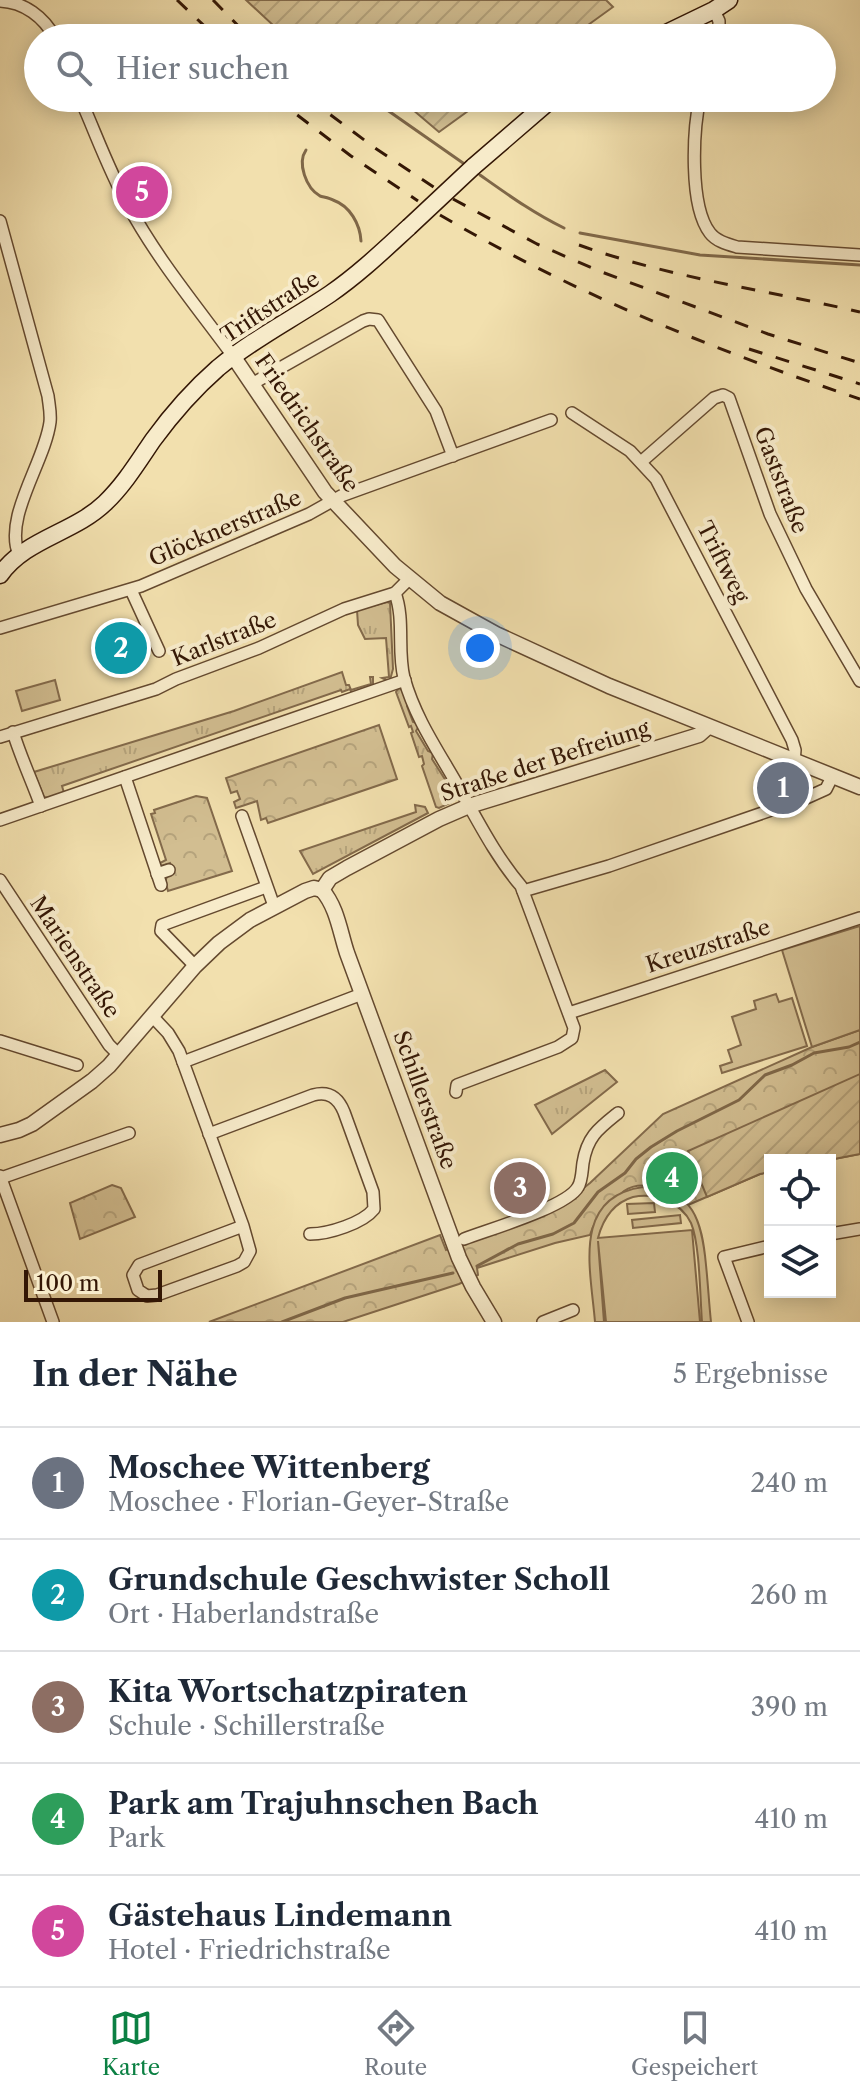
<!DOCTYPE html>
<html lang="de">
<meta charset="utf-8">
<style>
body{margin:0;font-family:"Libre Caslon Text",serif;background:#f2f2f3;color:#1f2937}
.controls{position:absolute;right:24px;bottom:24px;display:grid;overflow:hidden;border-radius:0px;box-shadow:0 4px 20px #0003}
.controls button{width:72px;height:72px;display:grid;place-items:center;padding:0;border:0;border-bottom:2px solid #e0e1e3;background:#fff;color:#1f2937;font:40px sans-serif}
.scale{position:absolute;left:24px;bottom:20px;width:138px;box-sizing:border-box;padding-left:8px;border:4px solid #341705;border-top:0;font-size:22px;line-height:28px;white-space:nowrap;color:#341705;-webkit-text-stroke:6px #f7ebca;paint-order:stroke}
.you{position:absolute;left:480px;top:648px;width:28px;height:28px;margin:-20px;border:6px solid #fff;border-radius:50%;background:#1a73e8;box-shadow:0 0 0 12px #1a73e833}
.badge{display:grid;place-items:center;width:52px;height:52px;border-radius:50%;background:#0b8043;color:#fff;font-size:26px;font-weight:700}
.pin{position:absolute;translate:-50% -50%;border:4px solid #fff;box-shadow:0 2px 8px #0006}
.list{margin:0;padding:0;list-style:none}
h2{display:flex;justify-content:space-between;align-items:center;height:104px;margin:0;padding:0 32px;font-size:34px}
h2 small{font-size:26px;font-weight:400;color:#747a83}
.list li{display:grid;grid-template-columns:52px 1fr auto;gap:24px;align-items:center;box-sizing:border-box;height:112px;padding:0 32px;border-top:2px solid #e0e1e3}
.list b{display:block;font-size:30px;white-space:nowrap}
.list p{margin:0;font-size:26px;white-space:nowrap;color:#747a83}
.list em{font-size:26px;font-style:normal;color:#747a83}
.icon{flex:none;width:44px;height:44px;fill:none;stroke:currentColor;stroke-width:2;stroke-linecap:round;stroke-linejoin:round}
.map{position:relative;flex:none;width:860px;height:1322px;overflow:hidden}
.search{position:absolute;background:#fff;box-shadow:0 4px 20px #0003;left:24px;right:24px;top:24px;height:88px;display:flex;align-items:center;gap:20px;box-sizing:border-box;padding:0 28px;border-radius:44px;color:#747a83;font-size:30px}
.sheet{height:664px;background:#fff}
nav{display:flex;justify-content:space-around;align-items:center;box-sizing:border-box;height:112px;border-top:2px solid #e0e1e3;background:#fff;font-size:22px;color:#747a83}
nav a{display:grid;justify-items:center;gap:4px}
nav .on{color:#0b8043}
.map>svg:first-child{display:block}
</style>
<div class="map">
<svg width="860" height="1322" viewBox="0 0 860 1322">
<defs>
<pattern id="grass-tufts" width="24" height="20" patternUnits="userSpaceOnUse" patternTransform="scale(2)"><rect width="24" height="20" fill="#d2be91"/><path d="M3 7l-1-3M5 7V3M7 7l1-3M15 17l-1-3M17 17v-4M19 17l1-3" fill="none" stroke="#b5a37c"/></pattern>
<pattern id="park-crowns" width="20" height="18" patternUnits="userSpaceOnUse" patternTransform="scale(2)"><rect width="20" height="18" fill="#d2be91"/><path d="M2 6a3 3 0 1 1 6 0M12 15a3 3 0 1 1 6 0" fill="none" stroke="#b5a37c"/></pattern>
<pattern id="garden-furrows" width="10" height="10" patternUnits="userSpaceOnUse" patternTransform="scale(2)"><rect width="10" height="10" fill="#d2be91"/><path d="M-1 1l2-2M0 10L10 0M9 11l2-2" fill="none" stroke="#b5a37c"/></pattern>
</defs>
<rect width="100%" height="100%" fill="#f2e0ae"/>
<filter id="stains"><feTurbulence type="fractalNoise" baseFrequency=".0025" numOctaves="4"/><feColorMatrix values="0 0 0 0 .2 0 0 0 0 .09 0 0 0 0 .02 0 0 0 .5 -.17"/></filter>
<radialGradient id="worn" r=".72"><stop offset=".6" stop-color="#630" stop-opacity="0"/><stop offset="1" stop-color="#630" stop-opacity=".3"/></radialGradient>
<g fill="url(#grass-tufts)" stroke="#836a4b" stroke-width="2">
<polygon points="387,602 390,603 393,669 390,680 388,681 382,678 389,677 386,638 365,639 358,625 357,610"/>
<polygon points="342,672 346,685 349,685 351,690 371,684 370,677 373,677 373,687 352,694 350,689 342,692 341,690 62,786 64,793 48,798 44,797 34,772 234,711"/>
<polygon points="399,688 402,690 409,702 407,706 413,722 417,723 419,726 416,731 428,751 433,753 432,759 455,795 452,802 439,808 436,807 422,766 424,764 422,756 419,757 411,733 413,732 411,726 409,727 396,692"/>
<polygon points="415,805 425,807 428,813 313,874 300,851 416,812"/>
<polygon points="605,1070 617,1082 552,1134 535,1105"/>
</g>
<g fill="url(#park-crowns)" stroke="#836a4b" stroke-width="2">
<polygon points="379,725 397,779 268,823 266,818 261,820 257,801 236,808 234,802 240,799 237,791 231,793 226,778"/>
<path d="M 196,796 L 207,798 L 232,871 L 168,891 C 165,881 164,878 172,872 L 170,863 L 161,866 L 160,863 L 166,860 L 151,814 L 155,813 L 154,810 Z"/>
<path d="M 860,1030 L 860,1154 L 829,1160 L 770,1160 L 770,1172 L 760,1174 L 688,1205 C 673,1191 643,1178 624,1191 C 618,1196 612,1204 607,1210 C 598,1218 593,1224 590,1235 L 555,1243 L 477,1268 L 478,1275 L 459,1284 L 343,1322 L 209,1322 L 440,1235 L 446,1250 L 563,1204 L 590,1183 L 663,1114 L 812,1047 Z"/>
<polygon points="112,1185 121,1188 135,1217 80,1239 70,1203"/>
</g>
<g fill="url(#garden-furrows)" stroke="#836a4b" stroke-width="2">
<polygon points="246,0 606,0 613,7 570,38 290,38 275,27"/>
<polygon points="399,98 486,98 439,132"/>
<polygon points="860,1074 860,1154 829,1160 770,1160 770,1172 760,1174 707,1197 688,1151"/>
</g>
<g fill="#d2be91" stroke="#836a4b" stroke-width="2">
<polygon points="55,680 60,700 22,711 16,691"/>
<polygon points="860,926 860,1030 812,1047 782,950"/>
<polygon points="776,994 779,1002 792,998 807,1046 722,1073 720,1066 732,1062 728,1050 741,1045 732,1017 756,1009 754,1001"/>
<path d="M 643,1187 C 694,1188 702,1222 706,1265 C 708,1284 709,1303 711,1322 L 702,1322 C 700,1297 700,1244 691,1223 C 681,1202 654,1192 633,1197 C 613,1203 603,1219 598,1238 L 692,1230 L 700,1322 L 606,1322 L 598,1241 L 604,1322 L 595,1322 C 591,1271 571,1197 643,1187 Z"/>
<polygon points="654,1203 655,1212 628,1214 627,1204"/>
<polygon points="680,1215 681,1223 633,1228 632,1220"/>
</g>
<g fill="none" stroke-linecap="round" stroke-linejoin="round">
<g stroke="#7f6748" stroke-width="3">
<polyline points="370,98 463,163"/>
<polyline points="338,108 341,106"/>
<path d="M 306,150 C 297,163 306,188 320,196 C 323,197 330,198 333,200 C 350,206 360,224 361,241"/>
<path d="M 480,175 C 507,194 533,213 564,228"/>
<polyline points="580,233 700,255 860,265"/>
<polyline points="477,1266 518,1244 553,1234 574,1223 598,1192 625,1173 636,1159 651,1147 677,1131 739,1100 765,1075 792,1065 814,1053 849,1047 860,1042"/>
<polyline points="282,1322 345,1298 453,1273"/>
</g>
<g stroke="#64492f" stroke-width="14">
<g id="minor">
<path d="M 0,1 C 24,2 44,17 55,38"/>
<polyline points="714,10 719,21 719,38"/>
<path d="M 80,98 C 96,134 109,171 128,205 C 157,259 197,307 233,356"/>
<path d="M 700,98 C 693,130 689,206 710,233 C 716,241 727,244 737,247 L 860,255"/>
<path d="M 0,221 L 48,396 C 49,405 51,413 50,422 C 45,462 3,517 19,555"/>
<polyline points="252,384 363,321 369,319 378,320 436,411 453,456"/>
<polyline points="572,413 630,451 656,479 792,740 795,750 794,762"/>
<polyline points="641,462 714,398 723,395 729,398 770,514 806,589 860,681"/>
<polyline points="131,590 159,651"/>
<path d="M 395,593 C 405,620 397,650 404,678 C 416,721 441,755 462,793 C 480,825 497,858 521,886 L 574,1028 L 572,1038 L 558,1047 L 457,1085 L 456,1092"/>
<polyline points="0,628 141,586 309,514 341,496 551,420"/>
<path d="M 13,732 C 21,758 32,781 41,806"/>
<polyline points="0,737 156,689 176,679 259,648 344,609 395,593 409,579"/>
<polyline points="125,777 161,885"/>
<polyline points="242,816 274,906"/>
<polyline points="0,820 405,680"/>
<polyline points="157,874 169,870"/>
<polyline points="0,880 109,1045 119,1055"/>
<polyline points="523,891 609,866 806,798 826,789 832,777"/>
<polyline points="195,966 161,931 162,925 266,887"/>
<polyline points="569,1013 860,918"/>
<polyline points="152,1016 168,1033 179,1051 243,1226 250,1251 244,1262 237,1266 157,1295 147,1296 138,1290 133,1275 139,1265 243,1226"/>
<polyline points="0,1041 77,1065"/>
<polyline points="183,1062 362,994"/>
<path d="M 209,1134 L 313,1095 C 328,1091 338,1097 344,1112 L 373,1192 L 374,1209 C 363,1223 329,1234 310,1234"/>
<polyline points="0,1176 53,1322"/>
<polyline points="1,1178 129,1133"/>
<polyline points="830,1234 860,1229"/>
<path d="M 464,1239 C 487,1230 567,1207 578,1187 C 582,1181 582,1170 583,1163 C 587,1137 598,1129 618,1113"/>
<polyline points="543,1322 573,1310"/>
<polyline points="748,1322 724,1257 770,1246"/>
</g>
</g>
<g stroke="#64492f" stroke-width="17">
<g id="tertiary">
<polyline points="233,356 325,492 395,566 440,603 496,634 609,686 860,787"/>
<path d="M 322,890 C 337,907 340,932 347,953 L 459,1258 L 473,1287 L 494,1322"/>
<polyline points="322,890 330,878 347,868 439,819 469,806 699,735 708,727"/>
<polyline points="0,1135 19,1130 32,1124 92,1081 109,1066 195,966 219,943 250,920 305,891 314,888 322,890"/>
</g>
</g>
<g stroke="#341705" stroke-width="19">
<g id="secondary">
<polyline points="656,38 714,10 729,0"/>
<polyline points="473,167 553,98"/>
<path d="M 0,575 C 25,539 74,533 105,503 C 124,485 138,462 153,440 C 172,414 194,389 218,368 C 253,339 293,319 330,294 C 359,274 384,250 409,227"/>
</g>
</g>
<use href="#minor" stroke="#f7ebca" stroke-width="11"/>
<use href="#tertiary" stroke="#f7ebca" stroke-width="14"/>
<use href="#secondary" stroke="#f7ebca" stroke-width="16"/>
<g stroke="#341705" stroke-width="3" stroke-dasharray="14 14" stroke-linecap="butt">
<polyline points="177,0 217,38"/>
<polyline points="213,0 250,38"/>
<polyline points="275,98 351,156 418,201"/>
<polyline points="308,98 375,148 435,188"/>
<polyline points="453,199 537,244 599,271 768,334 860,363"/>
<path d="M 440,215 C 573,293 714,350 860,399"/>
<path d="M 579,245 C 671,278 766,290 860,312"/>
<polyline points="749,349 860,384"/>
</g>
<g stroke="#341705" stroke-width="19" stroke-linecap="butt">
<polyline id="secondary-bridge" points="409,227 473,167"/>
</g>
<use href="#secondary-bridge" stroke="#f7ebca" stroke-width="16"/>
</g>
<g text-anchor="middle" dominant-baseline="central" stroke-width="8" stroke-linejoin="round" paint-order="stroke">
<g font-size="22" fill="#341705" stroke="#f7ebca">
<text transform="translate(270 307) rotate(-33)">Triftstraße</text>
<text transform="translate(307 423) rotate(55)">Friedrichstraße</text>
<text transform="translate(781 480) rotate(69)">Gaststraße</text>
<text transform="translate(225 528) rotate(-23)">Glöcknerstraße</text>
<text transform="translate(723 562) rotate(63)">Triftweg</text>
<text transform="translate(224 639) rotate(-22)">Karlstraße</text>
<text transform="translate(545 761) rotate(-18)">Straße der Befreiung</text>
<text transform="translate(708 946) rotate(-18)">Kreuzstraße</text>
<text transform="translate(75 957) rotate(56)">Marienstraße</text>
<text transform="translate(425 1100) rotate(70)">Schillerstraße</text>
</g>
</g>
<rect width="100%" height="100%" filter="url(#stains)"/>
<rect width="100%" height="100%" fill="url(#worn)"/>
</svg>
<div class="controls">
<button><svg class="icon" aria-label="locate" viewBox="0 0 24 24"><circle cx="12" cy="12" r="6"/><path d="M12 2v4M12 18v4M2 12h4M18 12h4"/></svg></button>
<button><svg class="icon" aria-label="layers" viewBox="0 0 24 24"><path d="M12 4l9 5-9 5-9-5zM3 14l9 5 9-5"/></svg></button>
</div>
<div class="scale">100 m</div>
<div class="you"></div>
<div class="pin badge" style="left:783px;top:788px;background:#6b7280">1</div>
<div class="pin badge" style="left:121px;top:648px;background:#0f9aa8">2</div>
<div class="pin badge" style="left:520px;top:1188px;background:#8d6e63">3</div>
<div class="pin badge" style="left:672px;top:1178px;background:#2e9e5b">4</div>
<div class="pin badge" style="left:142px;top:192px;background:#d1479c">5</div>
<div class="search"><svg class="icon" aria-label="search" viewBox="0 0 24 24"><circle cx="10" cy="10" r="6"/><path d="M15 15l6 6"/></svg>Hier suchen</div>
</div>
<section class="sheet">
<h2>In der Nähe<small>5 Ergebnisse</small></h2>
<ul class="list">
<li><span class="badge" style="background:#6b7280">1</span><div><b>Moschee Wittenberg</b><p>Moschee · Florian-Geyer-Straße</p></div><em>240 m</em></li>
<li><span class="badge" style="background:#0f9aa8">2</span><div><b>Grundschule Geschwister Scholl</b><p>Ort · Haberlandstraße</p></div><em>260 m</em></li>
<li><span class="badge" style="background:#8d6e63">3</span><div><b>Kita Wortschatzpiraten</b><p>Schule · Schillerstraße</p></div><em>390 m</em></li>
<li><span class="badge" style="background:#2e9e5b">4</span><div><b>Park am Trajuhnschen Bach</b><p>Park</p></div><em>410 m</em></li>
<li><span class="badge" style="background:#d1479c">5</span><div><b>Gästehaus Lindemann</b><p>Hotel · Friedrichstraße</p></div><em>410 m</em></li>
</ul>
</section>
<nav>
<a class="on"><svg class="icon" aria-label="map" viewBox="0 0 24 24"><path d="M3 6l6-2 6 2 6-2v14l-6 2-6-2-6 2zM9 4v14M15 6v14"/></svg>Karte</a>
<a><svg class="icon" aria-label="directions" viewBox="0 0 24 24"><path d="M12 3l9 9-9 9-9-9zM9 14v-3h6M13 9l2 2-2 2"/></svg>Route</a>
<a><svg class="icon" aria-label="saved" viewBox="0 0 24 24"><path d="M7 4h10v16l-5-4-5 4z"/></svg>Gespeichert</a>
</nav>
